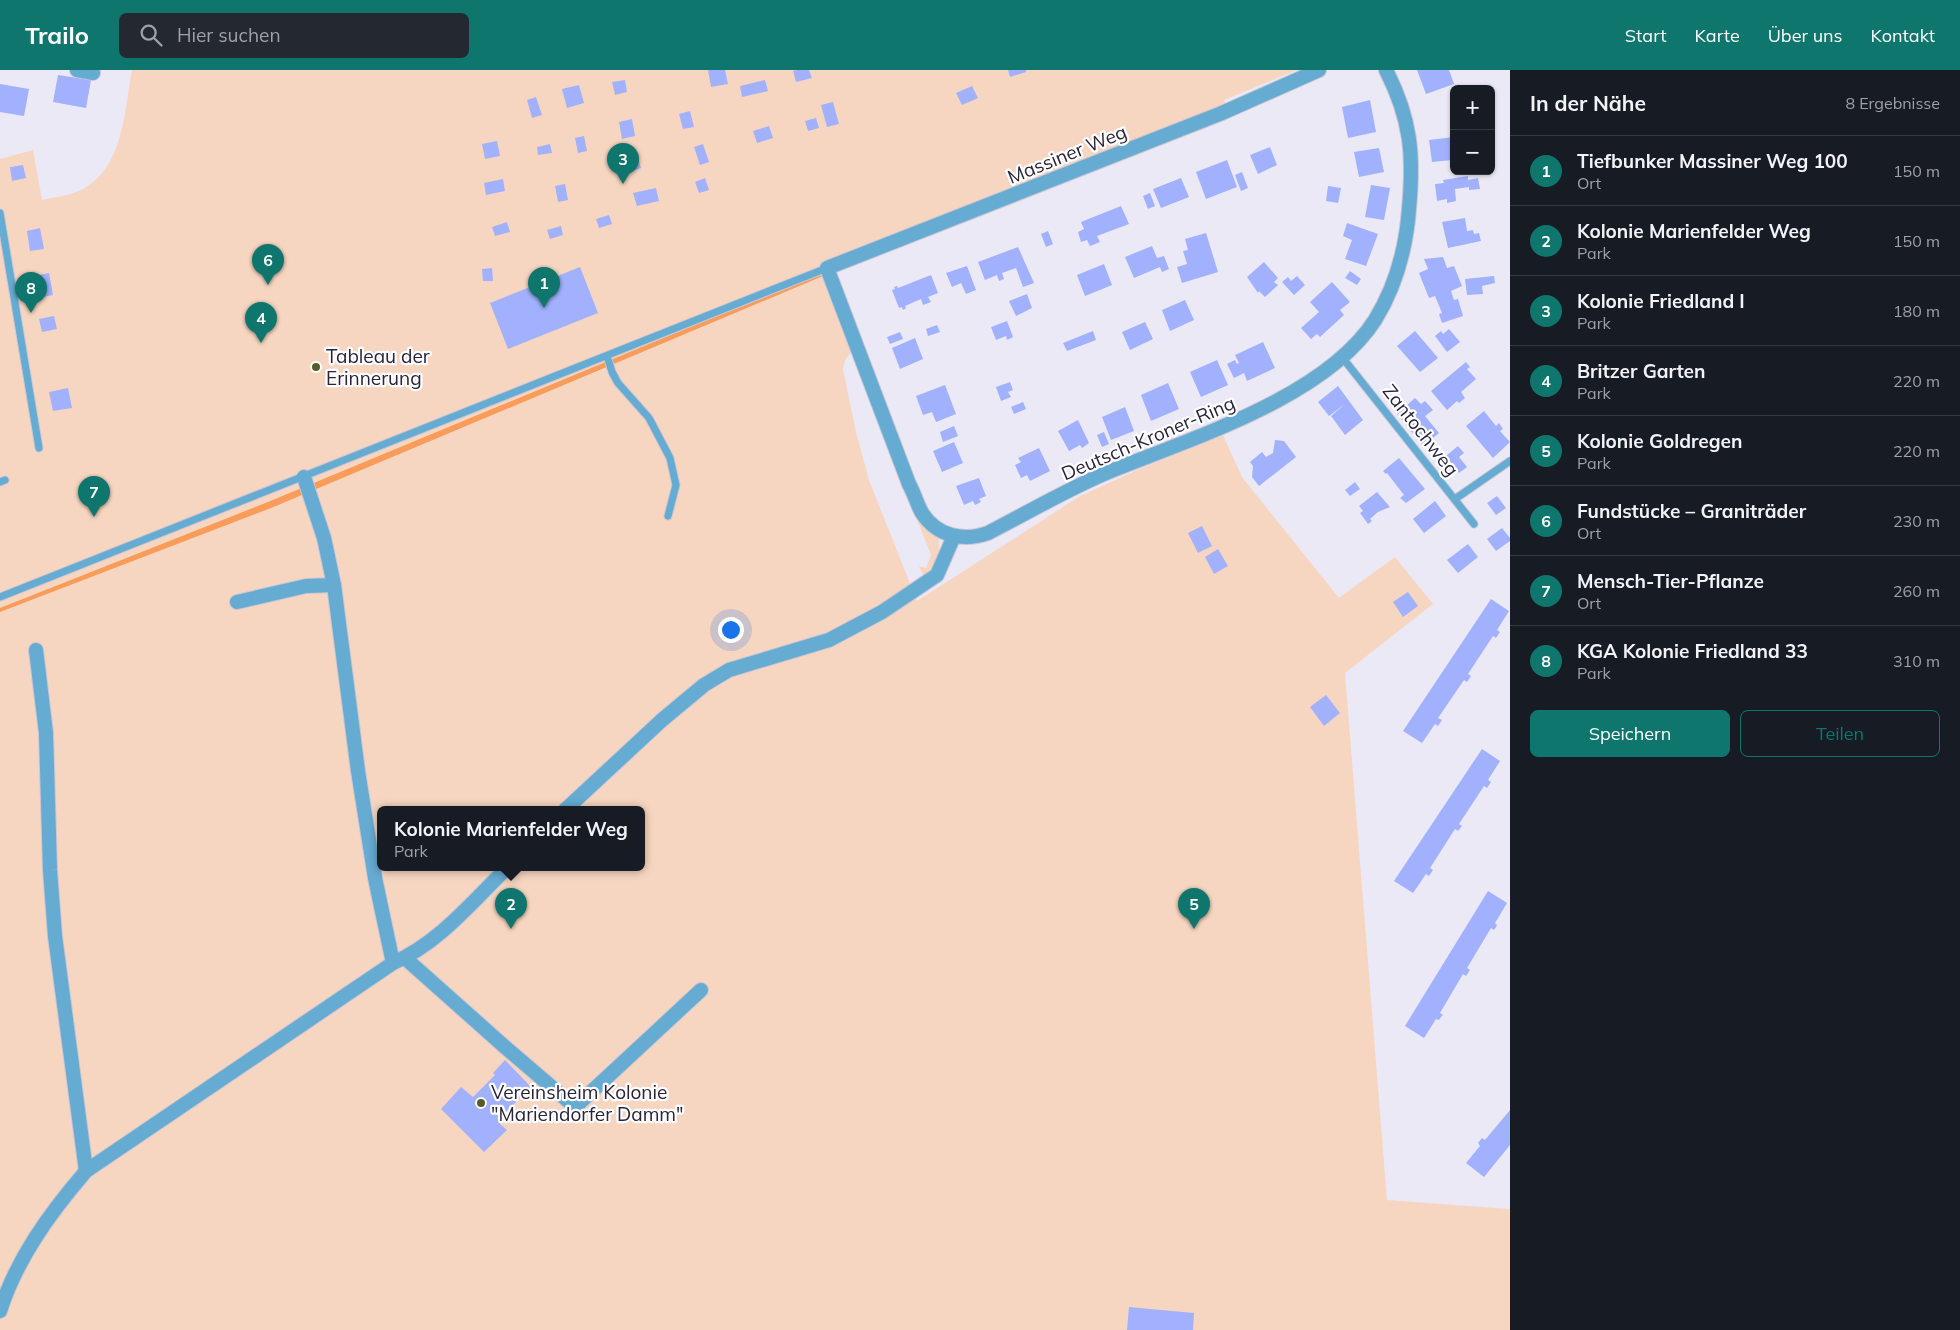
<!DOCTYPE html>
<html lang="de">
<meta charset="utf-8">
<style>
body{margin:0;font-family:Mulish,sans-serif;background:#242831;color:#f1f3f6}
.controls{position:absolute;right:15px;top:15px;display:grid;overflow:hidden;border-radius:8px;box-shadow:0 1px 4px #0004}
.controls button{width:45px;height:45px;display:grid;place-items:center;padding:0;border:0;border-bottom:1px solid #363941;background:#171b24;color:#f1f3f6;font:25px sans-serif}
.you{position:absolute;left:730px;top:559px;width:18px;height:18px;margin:-12px;border:4px solid #fff;border-radius:50%;background:#1a73e8;box-shadow:0 0 0 8px #1a73e833}
.badge{display:grid;place-items:center;width:32px;height:32px;border-radius:50%;background:#0f766e;color:#fff;font-size:16px;font-weight:700}
.pin{position:absolute;translate:-50% -41px;filter:drop-shadow(0 1px 2px #0008)}
.pin::after{content:'';position:absolute;top:26px;width:18px;height:15px;background:inherit;clip-path:polygon(0 0,100% 0,50% 100%)}
.popup{position:absolute;left:377px;top:736px;width:268px;height:65px;box-sizing:border-box;display:grid;place-content:center;border-radius:8px;background:#171b24;filter:drop-shadow(0 1px 4px #0005);font-size:16px;white-space:nowrap;color:#9ea1a6}
.popup b{font-size:19px;color:#f1f3f6}
.popup::after{content:'';position:absolute;left:50%;top:100%;margin-left:-10px;border:10px solid transparent;border-top-color:#171b24}
.list{margin:0;padding:0;list-style:none}
h2{display:flex;justify-content:space-between;align-items:center;height:65px;margin:0;padding:0 20px;font-size:21px}
h2 small{font-size:16px;font-weight:400;color:#9ea1a6}
.list li{display:grid;grid-template-columns:32px 1fr auto;gap:15px;align-items:center;box-sizing:border-box;height:70px;padding:0 20px;border-top:1px solid #363941}
.list b{display:block;font-size:19px;white-space:nowrap}
.list p{margin:0;font-size:16px;white-space:nowrap;color:#9ea1a6}
.list em{font-size:16px;font-style:normal;color:#9ea1a6}
.actions{display:flex;gap:10px;padding:15px 20px}
.actions a{flex:1;padding:11px 0;border:1px solid #0f766e;border-radius:8px;text-align:center;font-size:18px;color:#0f766e}
.actions .main{background:#0f766e;color:#fff}
.icon{flex:none;width:28px;height:28px;fill:none;stroke:currentColor;stroke-width:2;stroke-linecap:round;stroke-linejoin:round}
.map{position:relative;flex:none;width:1510px;height:1260px;overflow:hidden}
header{display:flex;align-items:center;gap:30px;box-sizing:border-box;height:70px;padding:0 25px;background:#0f766e;color:#fff}
header strong{font-size:24px}
nav{display:flex;gap:28px;margin-inline-start:auto;font-size:18px}
.search{width:350px;height:45px;background:#242831;display:flex;align-items:center;gap:12px;box-sizing:border-box;padding:0 18px;border-radius:8px;color:#9ea1a6;font-size:19px}
main{display:flex}
aside{flex:1;background:#171b24}
.map>svg:first-child{display:block}
</style>
<header>
<strong>Trailo</strong>
<div class="search"><svg class="icon" aria-label="search" viewBox="0 0 24 24"><circle cx="10" cy="10" r="6"/><path d="M15 15l6 6"/></svg>Hier suchen</div>
<nav><a>Start</a><a>Karte</a><a>Über uns</a><a>Kontakt</a></nav>
</header>
<main>
<div class="map">
<svg width="1510" height="1260" viewBox="0 0 1510 1260">
<rect width="100%" height="100%" fill="#ebe9f6"/>
<g fill="#f7d6c1" fill-rule="evenodd">
<path d="M 132,0 L 1297,0 L 1224,30 L 1226,35 L 819,195 L 852,281 L 845,290 L 843,299 L 856,362 L 869,410 L 917,531 L 1080,426 L 1135,401 L 1223,365 L 1242,407 L 1339,528 L 1395,487 L 1433,534 L 1345,603 L 1387,1130 L 1510,1139 L 1510,1260 L 0,1260 L 0,89 L 33,80 L 42,130 C 54,127 71,126 83,119 C 124,96 124,42 132,0 ZM 381,740 L 641,740 L 641,798 L 381,798 Z"/>
<path d="M 916,447 L 939,467 C 939,484 941,497 923,505 L 919,496 L 926,498 L 931,485 Z"/>
</g>
<polygon fill="#f99b59" points="815,205 823,206 271,438 0,542 0,538 268,432"/>
<g fill="#a1b1fd">
<polygon points="708,0 725,0 728,14 711,17"/>
<polygon points="797,0 809,0 812,8 796,12 793,1"/>
<polygon points="1008,0 1026,0 1026,2 1010,7"/>
<polygon points="1417,0 1449,0 1454,14 1426,24"/>
<polygon points="58,5 91,10 86,38 53,32"/>
<polygon points="625,10 627,22 615,25 612,12"/>
<polygon points="765,10 768,21 742,27 740,16"/>
<polygon points="0,14 29,19 24,46 0,42"/>
<polygon points="579,15 584,33 567,38 562,19"/>
<polygon points="972,16 978,28 962,35 956,23"/>
<polygon points="536,27 542,45 532,48 527,30"/>
<polygon points="1370,30 1376,62 1348,68 1342,37"/>
<polygon points="833,32 839,54 827,57 821,35"/>
<polygon points="690,41 694,57 683,59 679,44"/>
<polygon points="816,48 819,58 808,61 805,51"/>
<polygon points="632,49 635,66 622,69 619,52"/>
<polygon points="769,56 773,68 757,73 753,61"/>
<polygon points="584,66 587,81 578,83 575,68"/>
<polygon points="1454,67 1454,78 1451,78 1452,90 1432,92 1429,70"/>
<polygon points="497,71 500,86 485,89 482,74"/>
<polygon points="550,74 552,83 538,85 537,77"/>
<polygon points="703,74 709,92 700,95 694,77"/>
<polygon points="1270,77 1277,95 1258,104 1250,85"/>
<polygon points="1379,78 1384,102 1359,107 1354,82"/>
<polygon points="636,82 641,98 630,102 625,86"/>
<polygon points="1227,90 1237,117 1206,129 1196,102"/>
<polygon points="23,95 26,108 12,111 10,97"/>
<polygon points="1242,102 1248,118 1241,121 1235,105"/>
<polygon points="1468,106 1468,110 1478,108 1480,119 1469,120 1469,117 1455,119 1456,131 1447,133 1447,129 1437,131 1435,114 1444,113 1443,110"/>
<polygon points="705,108 709,120 699,123 695,112"/>
<polygon points="1181,108 1189,127 1161,138 1153,119"/>
<polygon points="503,109 505,121 486,125 484,113"/>
<polygon points="565,114 568,130 558,132 555,116"/>
<polygon points="1371,115 1390,118 1384,150 1365,147"/>
<polygon points="1328,116 1341,118 1338,133 1326,131"/>
<polygon points="656,118 659,131 637,136 633,123"/>
<polygon points="1150,123 1155,136 1148,139 1143,126"/>
<polygon points="1121,136 1129,154 1097,166 1100,172 1090,176 1087,170 1081,172 1078,162 1084,159 1081,152"/>
<polygon points="609,145 612,154 599,158 596,149"/>
<polygon points="1465,148 1467,161 1473,160 1474,164 1479,163 1481,171 1448,178 1442,152"/>
<polygon points="507,152 510,162 495,166 492,157"/>
<polygon points="1347,153 1378,164 1366,196 1345,189 1352,170 1343,166"/>
<polygon points="561,156 563,165 550,169 547,160"/>
<polygon points="40,158 44,179 30,181 27,161"/>
<polygon points="1048,161 1053,174 1046,177 1041,164"/>
<polygon points="1206,163 1218,202 1182,213 1177,197 1187,194 1183,181 1188,180 1185,169"/>
<polygon points="1152,176 1157,188 1164,186 1169,199 1162,202 1160,197 1134,208 1125,187"/>
<polygon points="1018,177 1034,213 1023,217 1016,198 1002,203 1004,209 999,211 997,205 985,210 978,192"/>
<polygon points="1443,187 1447,198 1454,196 1462,216 1451,221 1454,230 1458,229 1463,246 1442,253 1439,244 1442,243 1435,226 1429,228 1419,203 1428,199 1424,189"/>
<polygon points="1264,192 1278,208 1274,212 1278,215 1265,227 1259,221 1258,223 1247,207"/>
<polygon points="1104,194 1112,215 1085,226 1077,205"/>
<polygon points="967,196 976,220 966,224 961,213 952,217 946,203"/>
<polygon points="580,197 598,243 508,279 490,233"/>
<polygon points="492,198 493,211 483,211 482,199"/>
<polygon points="1350,201 1361,209 1357,215 1345,208"/>
<polygon points="49,203 53,225 38,228 34,206"/>
<polygon points="931,205 938,223 928,227 931,232 923,235 921,229 905,236 906,238 903,240 902,237 899,238 892,220 895,219 894,217 897,216 898,218"/>
<polygon points="1297,206 1305,215 1294,225 1282,212 1288,207 1291,211"/>
<polygon points="1494,206 1495,213 1482,216 1483,224 1467,225 1465,209"/>
<polygon points="1332,212 1350,232 1340,240 1344,245 1320,267 1317,264 1311,269 1301,258 1319,242 1310,232"/>
<polygon points="1027,224 1032,238 1016,246 1009,231"/>
<polygon points="1185,230 1194,250 1170,261 1162,240"/>
<polygon points="54,246 57,259 42,262 39,249"/>
<polygon points="1007,251 1013,267 1007,270 1006,266 996,270 991,257"/>
<polygon points="1145,252 1153,269 1130,280 1122,262"/>
<polygon points="937,255 940,262 928,266 926,259"/>
<polygon points="1449,259 1460,272 1447,282 1435,266 1441,261 1443,264"/>
<polygon points="1093,261 1096,270 1067,281 1063,273"/>
<polygon points="1415,261 1438,288 1420,302 1397,276"/>
<polygon points="900,262 903,269 890,274 887,267"/>
<polygon points="915,268 923,289 900,299 892,278"/>
<polygon points="1263,272 1275,298 1247,311 1244,303 1234,308 1227,294 1235,290 1237,294 1239,293 1235,285"/>
<polygon points="1217,290 1228,315 1201,327 1190,302"/>
<polygon points="1466,292 1470,297 1467,299 1476,309 1461,322 1465,328 1459,333 1457,331 1447,340 1431,321"/>
<polygon points="1010,312 1013,320 1008,322 1011,327 1001,331 996,317"/>
<polygon points="1168,313 1179,339 1151,351 1141,325"/>
<polygon points="945,315 956,344 936,352 932,342 923,345 916,326"/>
<polygon points="1338,316 1363,350 1345,365 1331,346 1345,334 1329,346 1318,332"/>
<polygon points="68,318 72,338 53,341 49,322"/>
<polygon points="1415,328 1421,334 1425,331 1433,340 1425,346 1439,363 1423,376 1397,344"/>
<polygon points="1023,332 1026,339 1014,344 1011,337"/>
<polygon points="1125,337 1134,361 1111,370 1102,347"/>
<polygon points="1484,341 1496,356 1499,353 1503,359 1500,361 1510,372 1493,388 1466,356"/>
<polygon points="1078,350 1089,373 1082,378 1080,375 1069,381 1058,361"/>
<polygon points="954,356 958,366 943,372 940,362"/>
<polygon points="1104,362 1109,374 1102,377 1097,365"/>
<polygon points="1275,370 1284,371 1296,387 1259,416 1252,407 1253,396 1250,392 1262,382 1266,387 1273,383"/>
<polygon points="954,372 963,393 942,402 933,381"/>
<polygon points="1458,376 1464,383 1459,387 1467,397 1459,403 1446,386"/>
<polygon points="1039,378 1050,401 1030,411 1027,405 1021,408 1015,395 1021,392 1018,388"/>
<polygon points="1399,388 1425,419 1406,433 1400,428 1404,425 1387,403 1386,404 1383,401"/>
<polygon points="979,408 986,426 979,429 981,432 975,435 973,431 964,435 956,416"/>
<polygon points="1355,412 1360,419 1350,426 1345,420"/>
<polygon points="1377,422 1390,437 1378,442 1370,449 1372,451 1368,454 1360,443 1363,441 1359,436"/>
<polygon points="1497,426 1506,438 1496,445 1487,433"/>
<polygon points="1435,431 1446,446 1424,463 1413,449"/>
<polygon points="1202,456 1212,476 1198,483 1188,463"/>
<polygon points="1502,458 1510,468 1510,471 1496,481 1487,469"/>
<polygon points="1468,474 1478,487 1458,503 1447,490"/>
<polygon points="1218,479 1228,496 1214,504 1205,487"/>
<polygon points="1408,522 1418,536 1403,547 1393,532"/>
<polygon points="1491,529 1509,541 1497,560 1500,562 1496,568 1493,566 1468,604 1471,606 1467,612 1464,610 1438,648 1442,650 1438,656 1435,654 1422,673 1403,661"/>
<polygon points="1326,625 1340,643 1324,656 1310,637"/>
<polygon points="1482,679 1500,691 1488,710 1491,712 1487,718 1484,716 1459,754 1462,756 1458,761 1455,759 1430,798 1433,800 1429,806 1426,804 1413,823 1394,811"/>
<polygon points="1488,821 1507,833 1495,853 1497,855 1496,857 1494,860 1491,858 1467,898 1470,900 1466,906 1463,904 1440,943 1443,945 1441,947 1439,950 1436,949 1424,968 1405,956"/>
<polygon points="505,990 531,1017 502,1046 504,1049 500,1054 507,1060 484,1082 441,1039 461,1017 473,1027 495,1005 493,1003"/>
<polygon points="1510,1040 1510,1075 1484,1107 1466,1093 1480,1076 1478,1073 1482,1068 1485,1070"/>
<polygon points="1129,1237 1194,1243 1193,1260 1127,1260"/>
</g>
<g fill="none" stroke-linecap="round" stroke-linejoin="round">
<g stroke="#c8c5d4" stroke-width="9">
<g id="lane">
<polyline points="0,143 39,378"/>
<polyline points="607,286 612,302 618,313 649,348 670,388 676,415 668,446"/>
<polyline points="1342,287 1474,454"/>
<polyline points="0,412 5,410"/>
<polyline points="1455,429 1510,391"/>
<path d="M 0,527 C 276,419 551,307 827,198"/>
</g>
</g>
<g stroke="#c8c5d4" stroke-width="16">
<g id="street">
<polyline points="77,0 93,3"/>
<path d="M 1319,0 L 1222,43 L 827,198 L 909,414 C 914,423 917,434 922,443 C 937,466 963,472 988,463 C 1027,443 1066,420 1106,403 C 1189,369 1325,328 1375,250 C 1396,216 1406,179 1409,139 C 1414,85 1411,49 1386,0"/>
<polyline points="304,407 324,468 334,515 358,701 375,808 393,893"/>
<polyline points="237,532 306,516 334,515"/>
<polyline points="36,580 46,663 50,800 55,866 86,1101"/>
<polyline points="565,740 662,650 704,615 729,600 829,570 882,542 937,505 954,466"/>
<polyline points="405,888 505,977 575,1037 701,920"/>
<path d="M 0,1241 C 17,1188 50,1143 86,1101 L 393,893 C 439,873 472,832 507,798"/>
</g>
</g>
<use href="#lane" stroke="#66abd1" stroke-width="7"/>
<use href="#street" stroke="#66abd1" stroke-width="14"/>
</g>
<g fill="#565c2a" stroke="#fff" stroke-width="2">
<circle cx="316" cy="297" r="5"/>
<circle cx="481" cy="1033" r="5"/>
</g>
<g text-anchor="middle" dominant-baseline="central" stroke-width="4.5" stroke-linejoin="round" paint-order="stroke">
<g font-size="19" fill="#28233b" stroke="#fff">
<text transform="translate(1067 84) rotate(-22)">Massiner Weg</text>
<text transform="translate(1421 360) rotate(52)">Zantochweg</text>
<text transform="translate(1148 368) rotate(-23)">Deutsch-Kroner-Ring</text>
</g>
<g font-size="19" fill="#28233b" stroke="#fff" text-anchor="start">
<text x="326" y="286">Tableau der<tspan x="326" dy="22">Erinnerung</tspan></text>
<text x="491" y="1022">Vereinsheim Kolonie<tspan x="491" dy="22">"Mariendorfer Damm"</tspan></text>
</g>
</g>
</svg>
<div class="controls">
<button>+</button>
<button>−</button>
</div>
<div class="you"></div>
<div class="pin badge" style="left:544px;top:238px">1</div>
<div class="pin badge" style="left:511px;top:859px">2</div>
<div class="popup"><b>Kolonie Marienfelder Weg</b>Park</div>
<div class="pin badge" style="left:623px;top:114px">3</div>
<div class="pin badge" style="left:261px;top:273px">4</div>
<div class="pin badge" style="left:1194px;top:859px">5</div>
<div class="pin badge" style="left:268px;top:215px">6</div>
<div class="pin badge" style="left:94px;top:447px">7</div>
<div class="pin badge" style="left:31px;top:243px">8</div>
</div>
<aside>
<h2>In der Nähe<small>8 Ergebnisse</small></h2>
<ul class="list">
<li><span class="badge">1</span><div><b>Tiefbunker Massiner Weg 100</b><p>Ort</p></div><em>150 m</em></li>
<li><span class="badge">2</span><div><b>Kolonie Marienfelder Weg</b><p>Park</p></div><em>150 m</em></li>
<li><span class="badge">3</span><div><b>Kolonie Friedland I</b><p>Park</p></div><em>180 m</em></li>
<li><span class="badge">4</span><div><b>Britzer Garten</b><p>Park</p></div><em>220 m</em></li>
<li><span class="badge">5</span><div><b>Kolonie Goldregen</b><p>Park</p></div><em>220 m</em></li>
<li><span class="badge">6</span><div><b>Fundstücke – Graniträder</b><p>Ort</p></div><em>230 m</em></li>
<li><span class="badge">7</span><div><b>Mensch-Tier-Pflanze</b><p>Ort</p></div><em>260 m</em></li>
<li><span class="badge">8</span><div><b>KGA Kolonie Friedland 33</b><p>Park</p></div><em>310 m</em></li>
</ul>
<div class="actions"><a class="main">Speichern</a><a>Teilen</a></div>
</aside>
</main>
